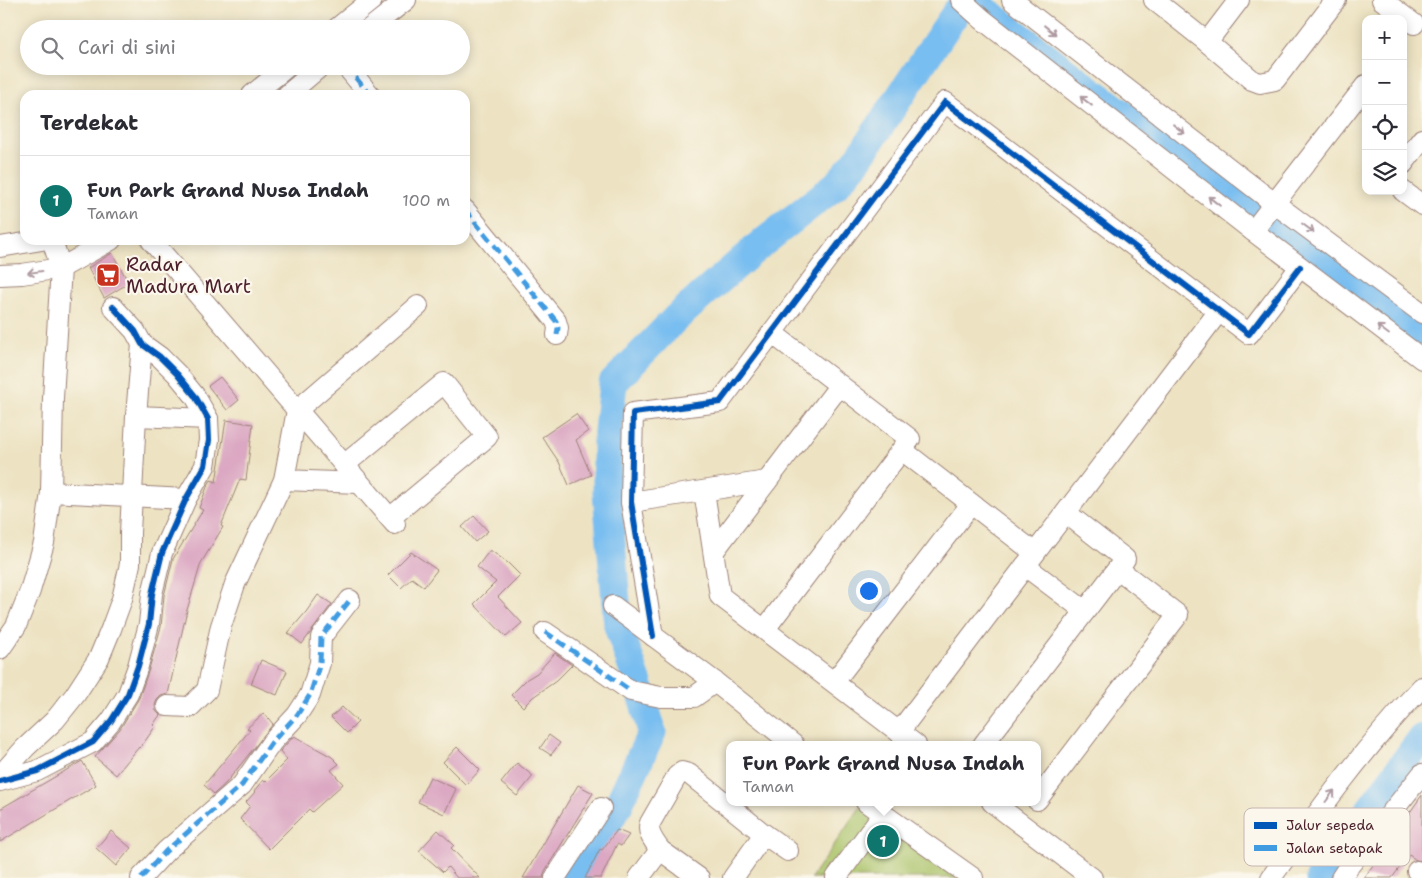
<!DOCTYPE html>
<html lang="id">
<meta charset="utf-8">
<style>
body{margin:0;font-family:"Shantell Sans",sans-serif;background:#f7f7f7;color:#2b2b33}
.controls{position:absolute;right:15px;top:15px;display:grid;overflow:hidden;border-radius:10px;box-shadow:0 2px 12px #0003}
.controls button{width:45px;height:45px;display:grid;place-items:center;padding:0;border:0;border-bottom:1px solid #e1e1e2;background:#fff;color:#2b2b33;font:25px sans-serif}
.you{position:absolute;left:868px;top:590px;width:18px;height:18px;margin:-12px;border:4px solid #fff;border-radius:50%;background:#1a73e8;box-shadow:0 0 0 8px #1a73e833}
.badge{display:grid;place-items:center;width:32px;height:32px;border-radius:50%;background:#0f766e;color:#fff;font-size:16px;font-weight:700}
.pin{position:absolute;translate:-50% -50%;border:2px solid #fff;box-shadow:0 1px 5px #0006}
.popup{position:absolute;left:726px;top:741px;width:315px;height:65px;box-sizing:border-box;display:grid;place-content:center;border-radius:10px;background:#fff;filter:drop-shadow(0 1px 4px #0005);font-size:16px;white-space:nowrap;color:#7c7c81}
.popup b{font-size:19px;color:#2b2b33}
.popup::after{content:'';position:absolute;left:50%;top:100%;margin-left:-10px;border:10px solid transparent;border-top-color:#fff}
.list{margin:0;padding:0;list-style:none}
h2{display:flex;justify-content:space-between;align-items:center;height:65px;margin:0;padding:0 20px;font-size:21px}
h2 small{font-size:16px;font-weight:400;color:#7c7c81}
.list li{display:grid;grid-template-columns:32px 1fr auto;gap:15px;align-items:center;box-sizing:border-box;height:90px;padding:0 20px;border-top:1px solid #e1e1e2}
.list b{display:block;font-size:19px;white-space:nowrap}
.list p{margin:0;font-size:16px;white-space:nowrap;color:#7c7c81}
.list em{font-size:16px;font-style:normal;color:#7c7c81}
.icon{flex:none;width:28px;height:28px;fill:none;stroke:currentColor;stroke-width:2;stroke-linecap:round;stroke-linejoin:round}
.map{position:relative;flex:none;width:1422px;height:878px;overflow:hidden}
.search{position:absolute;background:#fff;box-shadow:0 2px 12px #0003;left:20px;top:20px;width:450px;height:55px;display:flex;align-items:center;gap:12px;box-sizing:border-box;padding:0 18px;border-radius:28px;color:#7c7c81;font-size:19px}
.panel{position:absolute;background:#fff;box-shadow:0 2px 12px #0003;left:20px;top:90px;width:450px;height:155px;border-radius:15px}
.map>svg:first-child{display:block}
</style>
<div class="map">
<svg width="1422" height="878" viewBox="0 0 1422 878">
<rect width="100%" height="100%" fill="#fbf7ec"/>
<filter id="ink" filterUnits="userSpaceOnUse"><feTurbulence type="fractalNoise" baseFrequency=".02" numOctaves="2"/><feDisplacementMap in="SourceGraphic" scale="10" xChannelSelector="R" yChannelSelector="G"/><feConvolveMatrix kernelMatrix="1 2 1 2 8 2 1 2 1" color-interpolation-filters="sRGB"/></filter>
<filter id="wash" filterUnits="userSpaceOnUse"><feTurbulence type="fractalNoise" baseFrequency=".0096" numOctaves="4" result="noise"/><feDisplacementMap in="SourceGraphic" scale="20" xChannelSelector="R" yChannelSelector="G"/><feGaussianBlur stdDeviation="1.12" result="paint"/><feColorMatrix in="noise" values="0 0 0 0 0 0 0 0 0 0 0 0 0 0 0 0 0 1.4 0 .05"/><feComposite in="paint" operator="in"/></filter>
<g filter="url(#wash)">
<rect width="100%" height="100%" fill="#ede3c3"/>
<polygon fill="#aac369" stroke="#7a714a" points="864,802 978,878 811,878"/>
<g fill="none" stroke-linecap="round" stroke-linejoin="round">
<g stroke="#79bef0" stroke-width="29">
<polyline points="985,10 1422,340"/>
<polyline points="575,878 619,804 652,732 641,692 618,626 607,493 607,441 613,383 675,319 755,249 836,185 856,162 957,11 970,0"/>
<polyline points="1320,878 1422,738"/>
</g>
</g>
<g id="blocks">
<g fill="#dba7c2">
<polygon points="112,253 129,283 104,298 88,268"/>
<polygon points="220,377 239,400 227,410 208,386"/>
<polygon points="576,414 588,431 576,440 591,475 569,485 559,462 542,437"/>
<polygon points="226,420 253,424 246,480 240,479 221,526 223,527 201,563 187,610 168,694 161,696 157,700 155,705 156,711 160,715 153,725 155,727 140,748 139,747 116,775 95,757 120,729 139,698 149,669 161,627 164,596 173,559 203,510 199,508 207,487 211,480 216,482"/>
<polygon points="474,516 488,531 475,542 462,527"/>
<polygon points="490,550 508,563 520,575 498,597 522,623 506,637 474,604 496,582 477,567"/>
<polygon points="411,552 437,570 424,587 412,578 401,588 388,575"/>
<polygon points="318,595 332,604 302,644 288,633 306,612"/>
<polygon points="555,653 572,665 556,681 533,697 523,707 511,695 527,679 537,673"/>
<polygon points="261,660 287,671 277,695 251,684"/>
<polygon points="342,707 358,722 347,733 331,717"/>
<polygon points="264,713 273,724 226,783 214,794 204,785 250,730 247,728"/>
<polygon points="549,735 560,743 551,755 540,748"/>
<polygon points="294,736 332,757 339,764 331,770 343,784 312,812 309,809 269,849 240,819 250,806 246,802 255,792 254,791 263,780 265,782 287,760 280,751"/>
<polygon points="457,747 480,770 466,785 443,762"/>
<polygon points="82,761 96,785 0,842 0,809"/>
<polygon points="517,763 533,776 517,796 501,783"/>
<polygon points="430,777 456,789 444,814 418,802"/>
<polygon points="578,785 593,793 545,871 543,878 523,878"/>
<polygon points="1422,795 1422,861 1416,860 1409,855 1392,878 1364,878"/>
<polygon points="438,830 454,845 451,848 480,878 457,878 448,867 443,872 419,851"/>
<polygon points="617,830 629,835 621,846 617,844 601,878 585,878 600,849 602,850"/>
<polygon points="111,831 131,848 116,866 96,848"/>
</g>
</g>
</g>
<g filter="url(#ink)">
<use href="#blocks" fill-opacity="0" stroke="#9c8177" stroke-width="1"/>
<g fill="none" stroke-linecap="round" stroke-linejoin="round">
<g stroke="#9c8177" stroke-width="22">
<g id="minor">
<polyline points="961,0 982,19 1253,231 1422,359"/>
<polyline points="1012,0 1274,203 1422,313"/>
<polyline points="1154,0 1207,42 1252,80 1260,83 1275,80 1336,0"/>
<polyline points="1382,0 1414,24"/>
<polyline points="336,29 372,0"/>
<polyline points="369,29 406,0"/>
<polyline points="1207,42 1239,0"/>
<polyline points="346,66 370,95"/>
<polyline points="252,95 288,66"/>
<polyline points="287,95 321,66"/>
<polyline points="1403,164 1422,139"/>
<polyline points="1403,191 1422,205"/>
<polyline points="465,210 556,321 558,328 557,335"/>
<polyline points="1253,231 1366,85"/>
<polyline points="151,240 395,524"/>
<polyline points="0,247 42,240"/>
<polyline points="0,275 22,274 61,268 111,240"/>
<polyline points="136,416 208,419"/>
<polyline points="902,450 1035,553"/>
<polyline points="344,465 444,383 487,437 390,518"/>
<polyline points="284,480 359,483"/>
<polyline points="704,491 720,596 916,745"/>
<polyline points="51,492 186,499"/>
<polyline points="631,502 767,481"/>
<polyline points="714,551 840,385"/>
<polyline points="1025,566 1085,611"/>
<polyline points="613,606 715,682 794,745"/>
<polyline points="765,629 910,439 772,333"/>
<polyline points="545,632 631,691 661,697 694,697 715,682"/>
<polyline points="653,636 631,502 633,413 720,402 945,102 1249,334 1300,267"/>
<polyline points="0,649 16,626 30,591 44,543 51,492 53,398 61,268 52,240"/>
<polyline points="834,682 971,504"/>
<polyline points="167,706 190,707 207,690 221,626 235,584 284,480 297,410 418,306"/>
<polyline points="899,732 1219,311"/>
<polyline points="983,745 1125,559 1066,513"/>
<polyline points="0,776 25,748 55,720 75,695 99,658 111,629 122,599 130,564 130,533 136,416 142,344"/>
<polyline points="0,781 37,771 93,742 111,721 128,694 138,666 149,624 152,594 162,553 186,499 205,466 209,440 208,419 195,396 177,374 160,357 142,344 135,331 113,307"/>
<polyline points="1037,800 1178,615 1118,569"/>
<polyline points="866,802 973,878"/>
<polyline points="992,802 1092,878"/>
<polyline points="660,850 699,878"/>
<polyline points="1417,871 1422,875"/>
<polyline points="141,878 166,851 242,785 272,742 297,715 310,695 320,663 321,637 350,600"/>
<polyline points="555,878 601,808"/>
<path d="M 639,878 L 660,850 C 655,842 646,833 650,823 L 677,776 L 682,772 L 689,774 L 764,834 L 788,851"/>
<polyline points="733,878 764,834"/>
<polyline points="836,878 882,815"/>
<path d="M 1271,878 C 1318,811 1366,746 1422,687"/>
<polyline points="1341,878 1349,866 1422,774"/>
</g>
</g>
<use href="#minor" stroke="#fff" stroke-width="20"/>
<g stroke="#409be1" stroke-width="5" stroke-dasharray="10 5" stroke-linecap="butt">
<polyline points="346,66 370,95"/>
<polyline points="465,210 556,321 558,328 557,335"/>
<polyline points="545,632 631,691"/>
<polyline points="141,878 166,851 242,785 272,742 297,715 310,695 320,663 321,637 350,600"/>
</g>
<g stroke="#fbf7ec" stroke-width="9">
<g id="cycleway">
<polyline points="653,636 631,502 633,413 720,402 945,102 1249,334 1300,267"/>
<polyline points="0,781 37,771 93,742 111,721 128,694 138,666 149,624 152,594 162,553 186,499 205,466 209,440 208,419 195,396 177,374 160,357 142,344 135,331 113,307"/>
</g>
</g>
<use href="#cycleway" stroke="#0057b8" stroke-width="6"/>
</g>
<defs><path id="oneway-shaft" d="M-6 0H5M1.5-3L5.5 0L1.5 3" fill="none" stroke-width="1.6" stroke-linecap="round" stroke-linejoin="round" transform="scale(1.25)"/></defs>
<g stroke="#ae9aa0">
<use href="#oneway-shaft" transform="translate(1050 30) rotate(38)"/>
<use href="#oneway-shaft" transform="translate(1086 101) rotate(-142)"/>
<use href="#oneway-shaft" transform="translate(1179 129) rotate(38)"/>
<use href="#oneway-shaft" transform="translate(1214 201) rotate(-142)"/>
<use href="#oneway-shaft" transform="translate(1308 228) rotate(37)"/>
<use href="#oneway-shaft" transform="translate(35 272) rotate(172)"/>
<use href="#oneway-shaft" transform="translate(1383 330) rotate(-143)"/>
<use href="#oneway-shaft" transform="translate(1330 796) rotate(-53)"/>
</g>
</g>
<defs>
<g id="supermarket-square" transform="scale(1.25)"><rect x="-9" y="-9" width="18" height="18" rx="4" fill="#c8321e" stroke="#fbf7ec"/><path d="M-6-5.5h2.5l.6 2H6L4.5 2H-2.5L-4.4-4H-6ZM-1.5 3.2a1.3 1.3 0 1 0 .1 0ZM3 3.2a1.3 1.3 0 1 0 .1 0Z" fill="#fff"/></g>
</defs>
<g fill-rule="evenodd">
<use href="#supermarket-square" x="108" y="275"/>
</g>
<g text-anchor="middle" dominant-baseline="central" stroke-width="4.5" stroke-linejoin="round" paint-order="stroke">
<g font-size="19" fill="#4a1f2b" stroke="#fbf7ec" text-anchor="start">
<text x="126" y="264">Radar<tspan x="126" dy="22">Madura Mart</tspan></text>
</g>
</g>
<rect x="1244" y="808" width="166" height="58" rx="8" fill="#fbf7ec" stroke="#c6b6b2" stroke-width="1"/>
<rect x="1254" y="822" width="23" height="7" fill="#0057b8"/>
<rect x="1254" y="845" width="23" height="6" fill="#409be1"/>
<g font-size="14" fill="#4a1f2b">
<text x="1286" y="830">Jalur sepeda</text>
<text x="1286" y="853">Jalan setapak</text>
</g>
</svg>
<div class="controls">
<button>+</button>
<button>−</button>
<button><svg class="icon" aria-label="locate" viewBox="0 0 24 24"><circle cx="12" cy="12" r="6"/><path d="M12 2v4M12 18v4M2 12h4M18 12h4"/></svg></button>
<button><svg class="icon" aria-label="layers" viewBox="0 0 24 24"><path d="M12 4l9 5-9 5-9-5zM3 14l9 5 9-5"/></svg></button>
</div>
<div class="you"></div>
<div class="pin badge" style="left:883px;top:841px">1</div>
<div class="popup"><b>Fun Park Grand Nusa Indah</b>Taman</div>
<div class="search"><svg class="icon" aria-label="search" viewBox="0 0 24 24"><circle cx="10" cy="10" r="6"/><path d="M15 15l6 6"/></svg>Cari di sini</div>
<section class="panel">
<h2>Terdekat<small></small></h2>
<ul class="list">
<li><span class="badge">1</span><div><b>Fun Park Grand Nusa Indah</b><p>Taman</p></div><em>100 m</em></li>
</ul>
</section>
</div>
